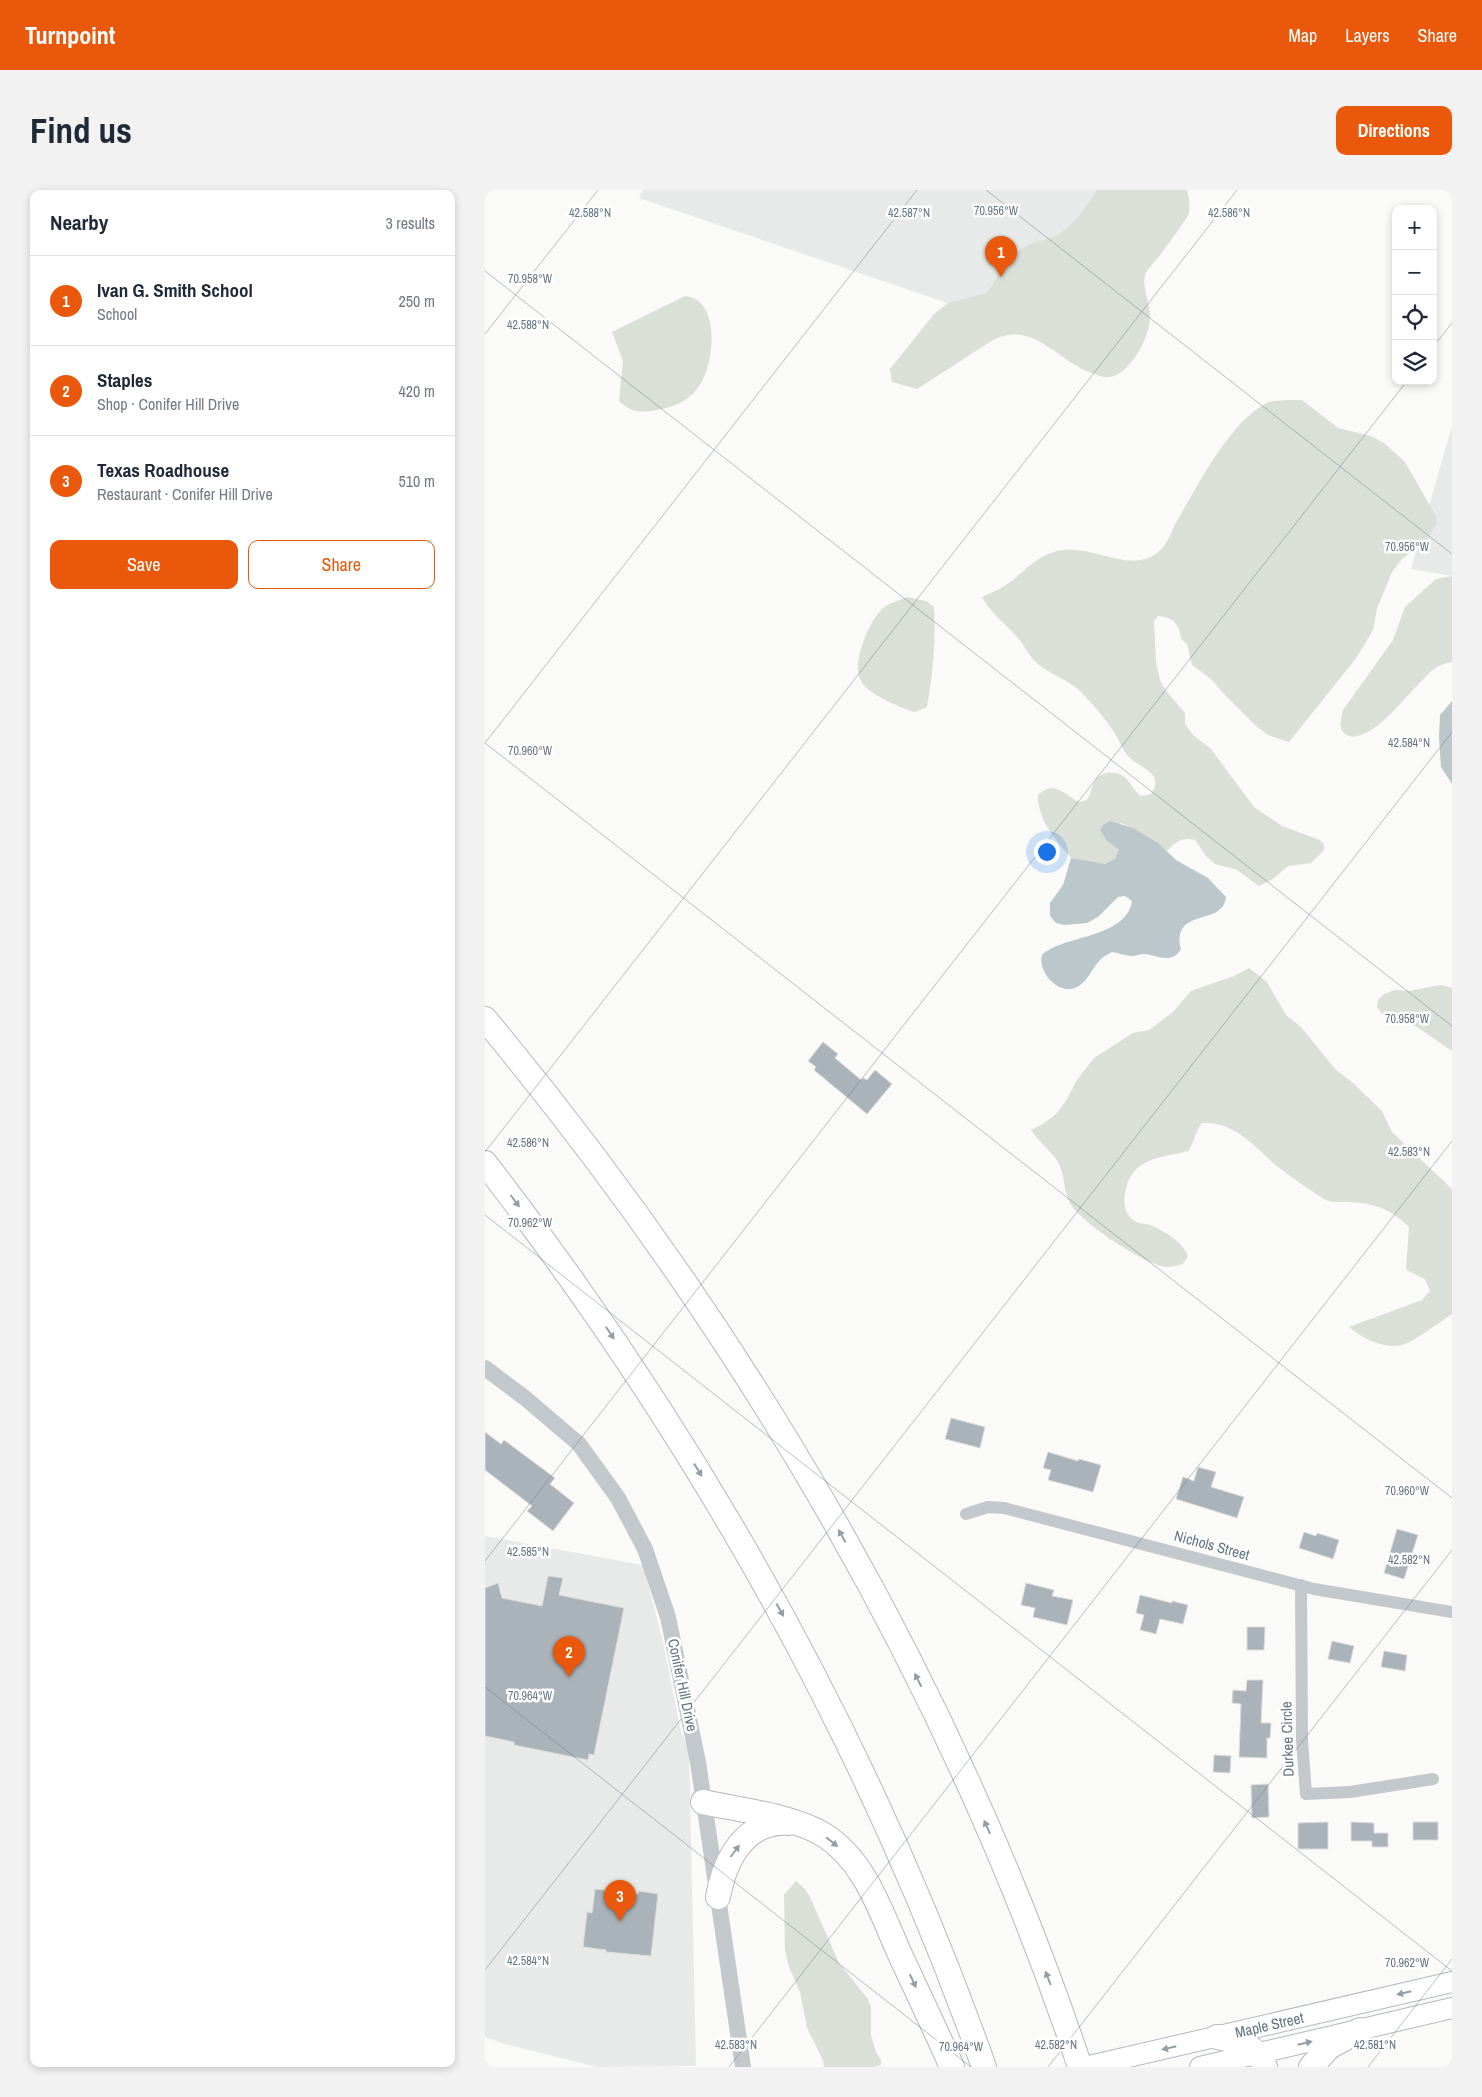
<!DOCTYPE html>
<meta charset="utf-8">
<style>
body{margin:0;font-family:"Archivo Narrow",sans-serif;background:#f2f2f3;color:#1f2937}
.controls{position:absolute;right:15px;top:15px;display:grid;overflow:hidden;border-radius:10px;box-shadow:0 2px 8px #0003}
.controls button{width:45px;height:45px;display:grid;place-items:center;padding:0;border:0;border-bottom:1px solid #e0e1e3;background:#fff;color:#1f2937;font:25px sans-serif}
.you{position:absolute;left:561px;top:661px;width:18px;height:18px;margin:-12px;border:4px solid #fff;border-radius:50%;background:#1a73e8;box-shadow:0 0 0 8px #1a73e833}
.badge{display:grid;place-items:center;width:32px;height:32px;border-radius:50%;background:#ea580c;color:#fff;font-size:16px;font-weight:700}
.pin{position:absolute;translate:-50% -41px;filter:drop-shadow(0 1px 2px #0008)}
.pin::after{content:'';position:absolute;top:26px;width:18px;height:15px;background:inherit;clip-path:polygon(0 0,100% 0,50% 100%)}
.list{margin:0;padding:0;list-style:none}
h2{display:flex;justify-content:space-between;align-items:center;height:65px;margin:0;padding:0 20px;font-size:21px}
h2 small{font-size:16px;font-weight:400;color:#747a83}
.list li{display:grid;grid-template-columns:32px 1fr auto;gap:15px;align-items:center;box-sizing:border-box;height:90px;padding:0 20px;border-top:1px solid #e0e1e3}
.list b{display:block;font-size:19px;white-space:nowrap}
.list p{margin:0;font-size:16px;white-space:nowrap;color:#747a83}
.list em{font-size:16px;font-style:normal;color:#747a83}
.actions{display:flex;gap:10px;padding:15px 20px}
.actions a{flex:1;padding:11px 0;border:1px solid #ea580c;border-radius:10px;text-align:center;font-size:18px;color:#ea580c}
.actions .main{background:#ea580c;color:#fff}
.icon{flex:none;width:28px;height:28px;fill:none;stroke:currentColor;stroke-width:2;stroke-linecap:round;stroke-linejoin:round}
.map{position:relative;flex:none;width:967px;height:1877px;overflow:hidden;border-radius:10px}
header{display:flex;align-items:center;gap:30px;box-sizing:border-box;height:70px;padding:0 25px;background:#ea580c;color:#fff}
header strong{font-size:24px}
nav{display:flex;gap:28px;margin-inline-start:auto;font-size:18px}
.intro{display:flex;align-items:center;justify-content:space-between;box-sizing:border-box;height:120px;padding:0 30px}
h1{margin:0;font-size:35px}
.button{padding:12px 22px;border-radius:10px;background:#ea580c;color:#fff;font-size:18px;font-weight:700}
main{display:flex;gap:30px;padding:0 30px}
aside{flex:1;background:#fff;border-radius:10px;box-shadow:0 2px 8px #0003}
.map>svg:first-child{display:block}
</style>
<header>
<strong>Turnpoint</strong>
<nav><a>Map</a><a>Layers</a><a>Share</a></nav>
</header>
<div class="intro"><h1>Find us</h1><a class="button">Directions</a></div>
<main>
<aside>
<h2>Nearby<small>3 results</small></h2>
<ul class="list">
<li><span class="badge">1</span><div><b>Ivan G. Smith School</b><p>School</p></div><em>250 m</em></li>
<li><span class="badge">2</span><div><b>Staples</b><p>Shop · Conifer Hill Drive</p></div><em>420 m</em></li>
<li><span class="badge">3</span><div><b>Texas Roadhouse</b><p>Restaurant · Conifer Hill Drive</p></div><em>510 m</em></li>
</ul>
<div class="actions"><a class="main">Save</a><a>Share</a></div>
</aside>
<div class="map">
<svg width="967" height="1877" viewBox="0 0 967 1877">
<rect width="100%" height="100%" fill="#fafaf8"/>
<g fill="#e8e9e9">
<polygon points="158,0 676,0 618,166 154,8"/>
<polygon points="967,236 967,386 926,379"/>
<polygon points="0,1346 158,1375 177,1447 196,1542 204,1560 211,1876 112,1877 20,1854 0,1847"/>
</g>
<g fill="#dadfd7">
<path d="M 612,0 L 702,0 C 704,6 705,16 704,23 C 703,28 677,63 671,70 C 668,74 662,80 660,85 C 657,97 664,111 665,123 C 667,143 647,183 625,187 C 621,188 614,186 610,184 C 573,173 549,129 508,150 L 432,199 L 407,192 L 405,179 L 449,124 L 463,113 L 502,103 C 512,89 520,72 535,60 C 547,51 561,51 574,44 C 590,35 602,15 612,0 Z"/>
<path d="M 200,106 C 237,109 230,179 212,199 C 202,212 188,217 172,220 C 156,223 147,223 134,211 L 138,171 L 127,142 Z"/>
<path d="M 801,210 L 817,210 L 853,238 L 886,246 L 899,253 L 920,272 L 951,326 L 951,335 L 941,350 L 917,369 L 907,382 L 892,419 L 888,440 L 872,467 L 804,552 L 783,545 L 771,536 L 738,503 L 727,490 L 707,475 L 702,454 L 696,449 C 695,434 688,427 673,426 L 669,431 L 671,472 L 675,490 L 681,501 L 700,523 L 700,534 L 708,545 L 726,559 L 769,617 L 797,636 L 835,650 L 839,654 L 839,660 L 826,673 L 803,676 L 788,689 L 774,696 L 752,680 L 730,674 L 721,666 L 710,650 C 696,647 692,651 682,661 L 648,638 L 635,633 L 622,651 L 634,660 C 631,683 601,671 586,668 C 571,649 553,632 553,605 C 568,590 579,604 594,612 L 602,610 C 607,603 606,595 612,588 C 615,585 618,584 622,583 C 644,581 643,596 656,606 L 666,604 C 681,582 654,579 642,565 C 637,559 634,549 629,542 C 619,527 607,513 595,501 C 582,489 566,485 553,474 C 544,467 540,455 532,447 C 520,433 506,424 497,407 C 505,403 513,400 521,395 C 540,382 553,363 578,360 C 611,355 652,389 679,356 C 685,348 688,337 693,329 C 713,295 746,230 782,213 C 788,210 795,211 801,210 Z"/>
<path d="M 967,386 L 967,472 C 961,473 954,475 949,479 C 930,493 887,557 862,545 C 852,540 856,528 858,520 L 908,450 L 920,417 L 951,389 Z"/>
<path d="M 423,407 L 441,411 L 449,417 C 451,451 448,484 442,517 L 430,522 C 416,518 381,504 375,489 C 367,471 384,431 398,418 C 404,413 415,410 423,407 Z"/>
<path d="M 764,778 L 782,792 L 801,825 L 816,837 L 851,880 L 868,893 L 897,921 L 907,942 L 967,999 L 967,1124 C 956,1131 929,1152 917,1155 C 898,1159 878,1149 864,1137 L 937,1110 L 945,1101 L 940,1089 L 921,1080 L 924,1037 C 904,1018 889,1013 862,1012 C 854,1012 845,1013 839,1009 C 825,1000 810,990 797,980 C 772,961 753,931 717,933 C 710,941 710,952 703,961 C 674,968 645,968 640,1004 C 638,1012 640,1024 647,1029 C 652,1034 658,1033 665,1035 C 678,1040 698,1052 703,1066 L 698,1074 C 693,1075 687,1077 683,1077 C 662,1077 594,1031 585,1013 C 578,1000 580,985 573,972 C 568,963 553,951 546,940 L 558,934 L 572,923 L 582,909 L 592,890 L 609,868 L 648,843 L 664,840 L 688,822 L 706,801 L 749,786 Z"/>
<polygon points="956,795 967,798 967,861 932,837 897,824 892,817 893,810 899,804 910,800 924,801"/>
<polygon points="311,1691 320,1699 325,1707 354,1773 383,1809 386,1817 386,1845 391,1862 396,1870 396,1875 388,1877 339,1877 338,1870 322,1838 315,1802 304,1777 300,1760 299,1705"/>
</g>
<g fill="#bbc7cb">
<polygon points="967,511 967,594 956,577 954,547 955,525"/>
<path d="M 625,631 L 648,638 L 673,653 L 691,670 L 723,688 L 741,707 C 738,737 686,717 696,759 C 687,775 672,765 659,764 C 655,764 651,766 647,766 C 641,766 634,763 627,762 C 624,764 619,766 617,768 C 607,777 601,797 586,799 C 569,801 553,780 557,765 C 577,745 641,749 647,711 L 640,706 L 633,707 L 613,727 L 602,733 L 579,735 L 571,733 L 565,726 L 565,713 L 578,695 L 586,668 L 620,674 L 630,669 L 634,660 L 622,651 L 615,640 L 618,635 Z"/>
</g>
<g fill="#aab3b9" stroke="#dcdcda">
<polygon points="338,852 353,864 350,868 376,890 378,888 382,890 390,880 407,894 382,924 329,880 331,877 323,871"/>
<polygon points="466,1228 500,1237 495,1258 460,1249"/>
<polygon points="0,1242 16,1254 19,1250 70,1288 65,1294 89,1313 68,1341 42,1321 47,1316 0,1280"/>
<polygon points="563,1262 593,1271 594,1269 616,1275 608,1302 563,1290 566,1280 558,1278"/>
<polygon points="713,1277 731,1282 726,1297 759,1307 752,1328 691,1309 698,1287 709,1291"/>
<polygon points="912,1339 933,1345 919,1389 899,1383"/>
<polygon points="819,1342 831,1346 832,1343 854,1350 848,1369 814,1358"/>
<polygon points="63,1386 78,1388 74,1405 139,1418 109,1565 104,1564 103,1570 29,1555 29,1552 0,1546 0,1398 13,1393 17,1408 57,1416"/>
<polygon points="541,1393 569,1400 567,1406 588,1410 582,1435 548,1427 550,1418 536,1415"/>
<polygon points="655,1405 687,1413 687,1411 703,1415 698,1434 675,1429 671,1444 655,1440 659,1425 651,1423"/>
<polygon points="762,1437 780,1437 779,1460 762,1460"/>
<polygon points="847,1451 869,1456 865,1473 843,1469"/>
<polygon points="899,1461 922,1465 920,1481 896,1477"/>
<polygon points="762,1490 778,1490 776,1533 786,1533 785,1548 782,1548 782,1568 754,1567 756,1514 747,1513 748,1500 761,1501"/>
<polygon points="729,1565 746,1566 745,1583 728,1582"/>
<polygon points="783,1594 784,1627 767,1628 766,1595"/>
<polygon points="843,1632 843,1659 813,1659 813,1633"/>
<polygon points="866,1632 889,1633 889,1643 903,1643 903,1657 887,1657 887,1651 866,1651"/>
<rect x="928" y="1632" width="25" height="18"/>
<polygon points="110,1699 153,1704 154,1701 173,1704 166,1766 121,1762 121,1760 98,1757 102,1722 107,1723"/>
</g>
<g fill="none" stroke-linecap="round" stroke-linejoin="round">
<g stroke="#b5babe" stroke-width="22">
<g id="primary">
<path id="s1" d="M 600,1877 L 967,1792"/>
<polyline points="715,1877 967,1818"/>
</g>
</g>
<g stroke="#b4b9bd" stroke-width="26">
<g id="motorway">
<path d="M 0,829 C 258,1139 467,1494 595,1877"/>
<path d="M 0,973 C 212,1247 383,1550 499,1877"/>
<path d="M 218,1612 C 255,1620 308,1626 339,1645 C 382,1672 397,1726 417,1769 C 434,1805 451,1841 467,1877"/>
<path d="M 233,1707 C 240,1669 260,1630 304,1633"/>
<path d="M 732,1847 C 753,1851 772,1855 780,1877"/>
<polyline points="826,1877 844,1857 875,1840"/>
</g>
</g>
<g stroke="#c3c8cc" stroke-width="12">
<polyline points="481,1324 503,1317 519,1318 829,1399 967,1422"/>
<polyline points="816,1395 817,1550 821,1604 865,1602 948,1589"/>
</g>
<polyline stroke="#c3c8cc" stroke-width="16" points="0,1178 40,1208 94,1254 133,1308 160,1359 183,1427 213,1572 258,1877"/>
<use href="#primary" stroke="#fff" stroke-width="20"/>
<use href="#motorway" stroke="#fff" stroke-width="24"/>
</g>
<defs><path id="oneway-solid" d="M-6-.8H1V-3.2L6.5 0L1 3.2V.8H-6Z" transform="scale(1.25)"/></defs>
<g fill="#939fa8">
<use href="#oneway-solid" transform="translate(30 1011) rotate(53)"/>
<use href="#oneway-solid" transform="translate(125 1143) rotate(56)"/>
<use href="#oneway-solid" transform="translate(213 1280) rotate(58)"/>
<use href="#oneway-solid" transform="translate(357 1346) rotate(-119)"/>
<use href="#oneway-solid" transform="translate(295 1420) rotate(61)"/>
<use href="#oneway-solid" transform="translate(433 1490) rotate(-117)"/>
<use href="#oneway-solid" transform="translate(502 1637) rotate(-114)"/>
<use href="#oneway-solid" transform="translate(347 1652) rotate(39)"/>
<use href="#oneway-solid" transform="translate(250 1661) rotate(-53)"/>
<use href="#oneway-solid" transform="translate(563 1788) rotate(-111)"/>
<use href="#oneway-solid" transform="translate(428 1791) rotate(65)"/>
<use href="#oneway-solid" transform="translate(919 1803) rotate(167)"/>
<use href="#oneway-solid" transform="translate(820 1853) rotate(-13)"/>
<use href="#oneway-solid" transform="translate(684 1858) rotate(167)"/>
</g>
<path fill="none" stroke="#657683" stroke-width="1" stroke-opacity="0.45" d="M 501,0 L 967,364M 0,81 L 967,836M 0,144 L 113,0M 948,157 L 967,133M 0,553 L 967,1308M 0,553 L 432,0M 0,962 L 752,0M 0,1025 L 967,1781M 0,1371 L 922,191M 0,1497 L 486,1877M 0,1780 L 967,542M 244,1877 L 967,951M 563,1877 L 967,1360M 883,1877 L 967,1769"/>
<g text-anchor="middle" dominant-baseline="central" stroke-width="5" stroke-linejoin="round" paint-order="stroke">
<g font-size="15" fill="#657683" stroke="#fff">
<text transform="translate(727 1355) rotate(15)">Nichols Street</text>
<text transform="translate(198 1495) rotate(78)">Conifer Hill Drive</text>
<text transform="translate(802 1549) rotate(-92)">Durkee Circle</text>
<text stroke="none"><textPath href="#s1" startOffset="189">Maple Street</textPath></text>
</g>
</g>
<g font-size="12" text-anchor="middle" fill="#657683" stroke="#fff" stroke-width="5" stroke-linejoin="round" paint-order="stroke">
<text x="511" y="25">70.956°W</text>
<text x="105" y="27">42.588°N</text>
<text x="424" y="27">42.587°N</text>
<text x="744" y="27">42.586°N</text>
<text x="45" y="93">70.958°W</text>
<text x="43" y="139">42.588°N</text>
<text x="922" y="361">70.956°W</text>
<text x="924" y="557">42.584°N</text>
<text x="45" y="565">70.960°W</text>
<text x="922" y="833">70.958°W</text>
<text x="43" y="957">42.586°N</text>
<text x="924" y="966">42.583°N</text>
<text x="45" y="1037">70.962°W</text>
<text x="922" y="1305">70.960°W</text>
<text x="43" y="1366">42.585°N</text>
<text x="924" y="1374">42.582°N</text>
<text x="45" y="1510">70.964°W</text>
<text x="43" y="1775">42.584°N</text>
<text x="922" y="1777">70.962°W</text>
<text x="251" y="1859">42.583°N</text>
<text x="571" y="1859">42.582°N</text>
<text x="890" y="1859">42.581°N</text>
<text x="476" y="1861">70.964°W</text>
</g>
</svg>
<div class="controls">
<button>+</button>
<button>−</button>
<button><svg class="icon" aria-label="locate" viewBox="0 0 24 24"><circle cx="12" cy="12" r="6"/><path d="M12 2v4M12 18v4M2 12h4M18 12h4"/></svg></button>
<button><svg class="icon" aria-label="layers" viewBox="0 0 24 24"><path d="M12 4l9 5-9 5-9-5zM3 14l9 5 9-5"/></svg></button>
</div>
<div class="you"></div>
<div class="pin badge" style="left:516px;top:87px">1</div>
<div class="pin badge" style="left:84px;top:1487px">2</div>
<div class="pin badge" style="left:135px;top:1731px">3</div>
</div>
</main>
